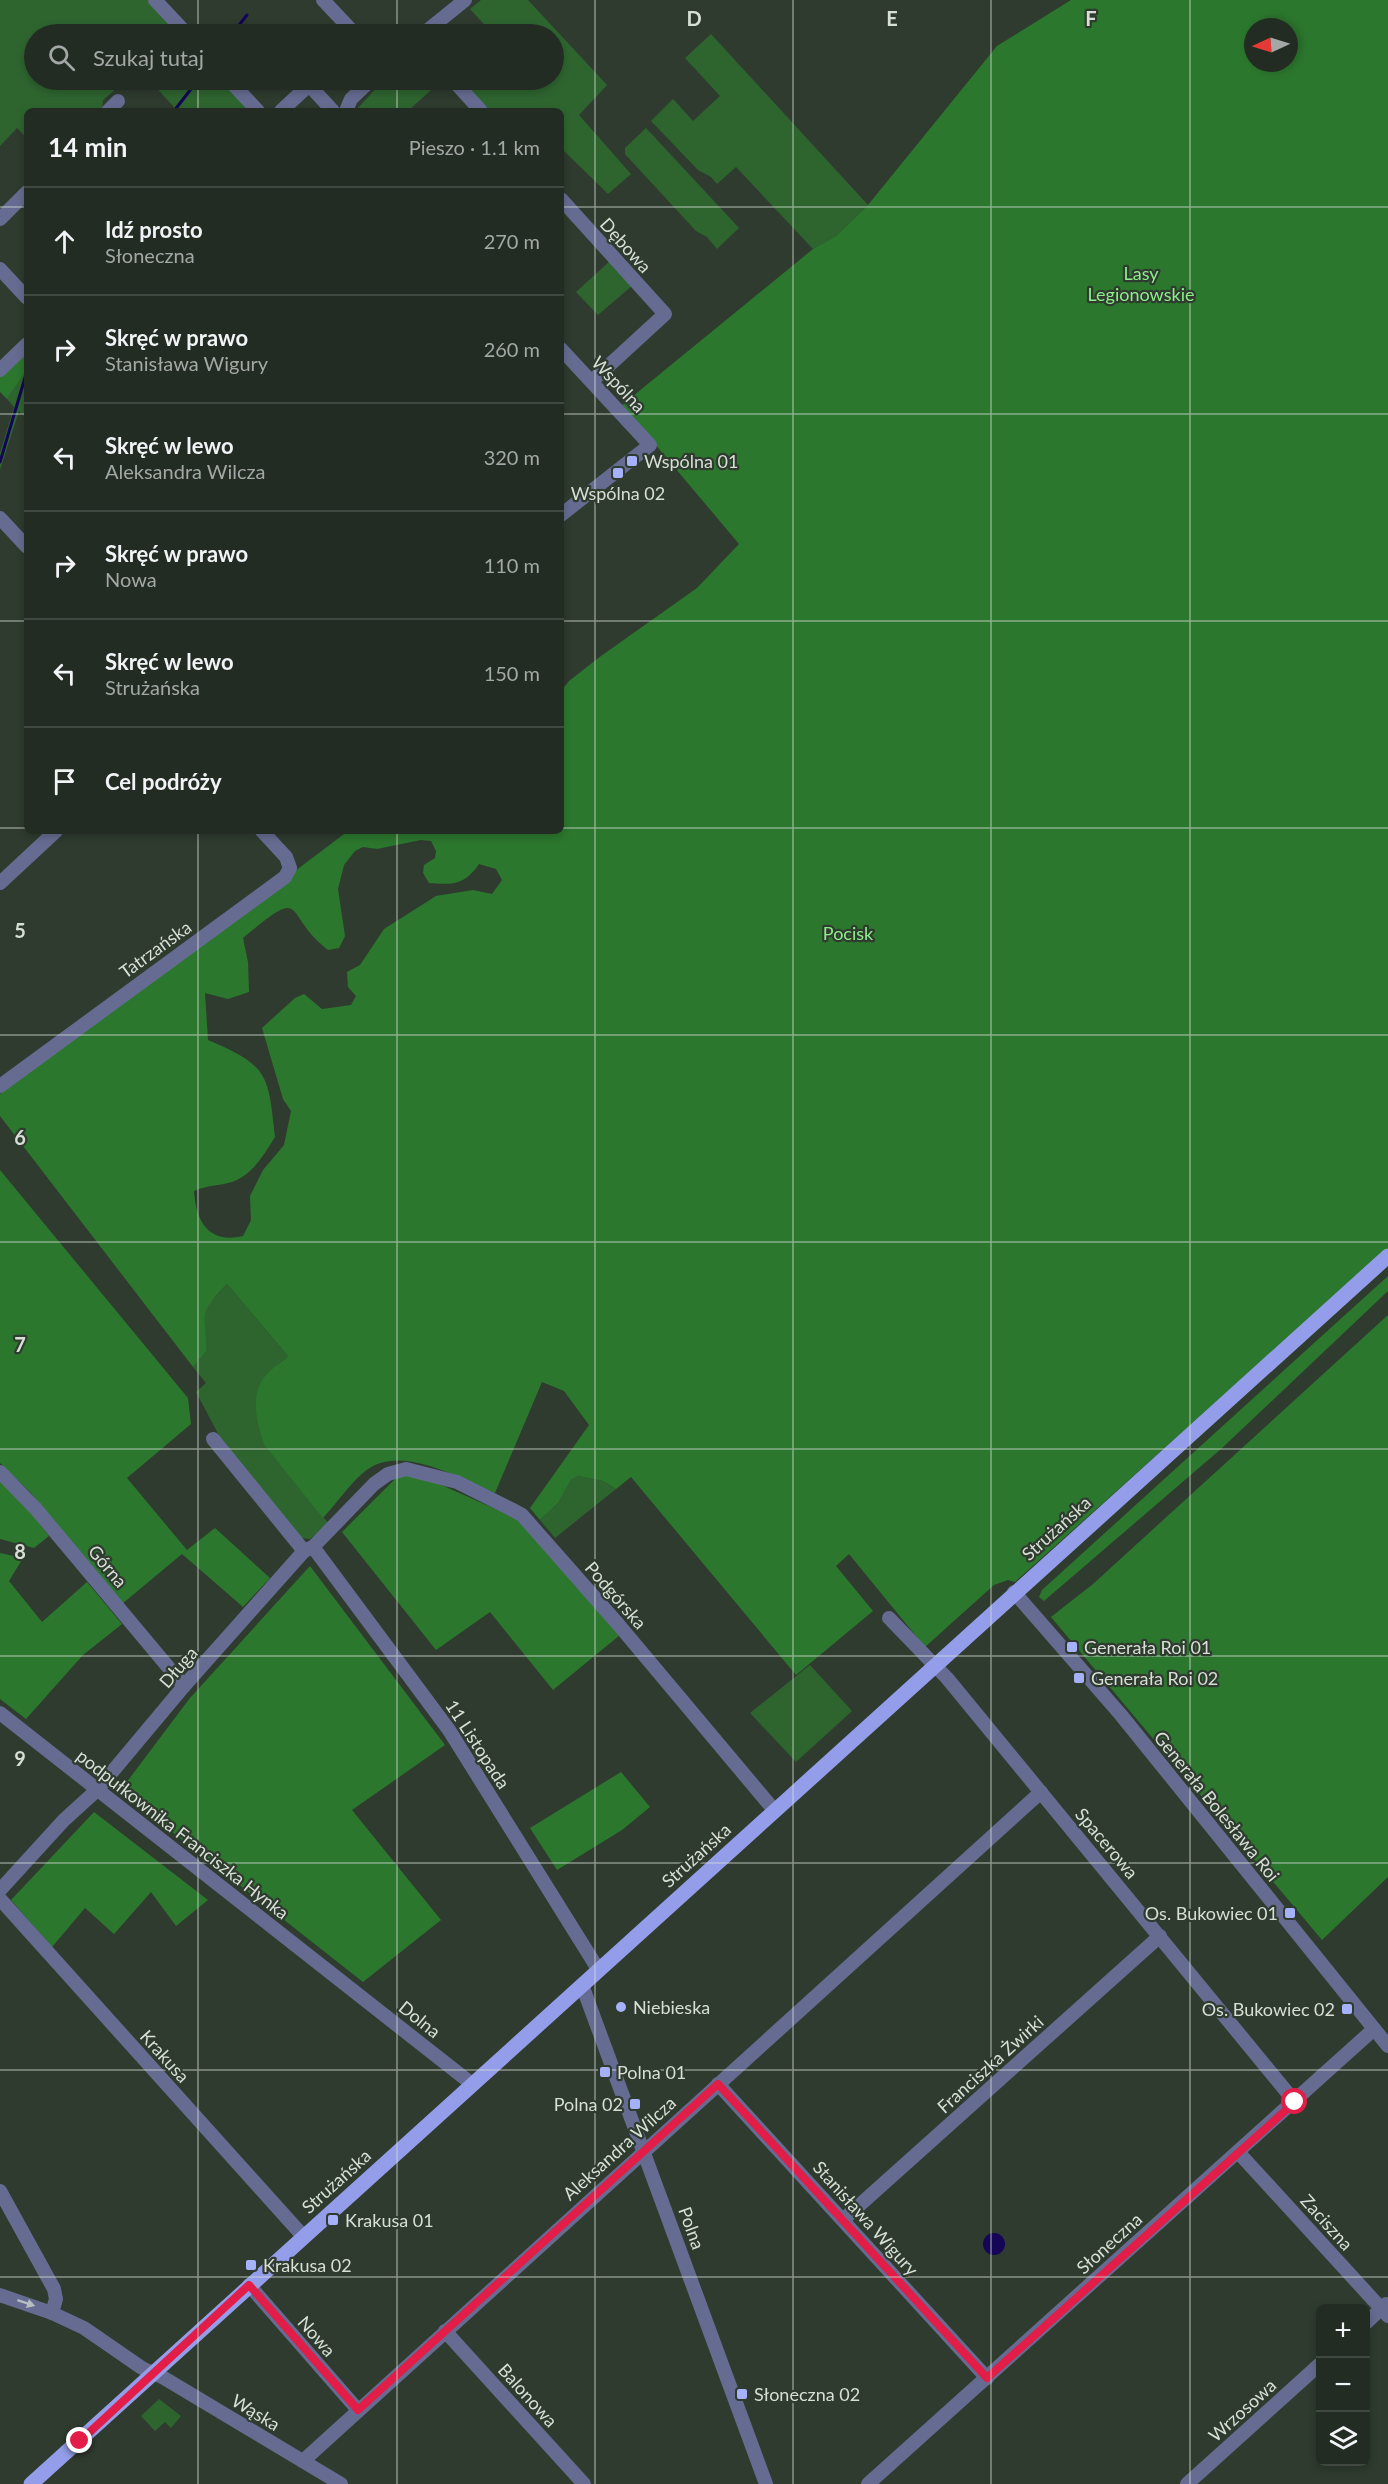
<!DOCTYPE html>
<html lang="pl">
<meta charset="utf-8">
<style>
body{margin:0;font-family:Lato,sans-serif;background:#2b342b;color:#f1f3f6}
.controls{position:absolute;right:18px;bottom:18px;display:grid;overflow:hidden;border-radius:9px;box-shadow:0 3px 9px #0003}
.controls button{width:54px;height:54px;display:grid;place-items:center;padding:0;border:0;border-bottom:2px solid #404841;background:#232c23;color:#f1f3f6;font:30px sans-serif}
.compass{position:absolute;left:1244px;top:18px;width:54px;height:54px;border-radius:50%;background:#232c23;box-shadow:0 3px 9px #0003;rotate:266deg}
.stop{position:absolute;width:18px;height:18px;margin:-14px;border:4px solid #e11d48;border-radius:50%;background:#fff}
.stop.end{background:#e11d48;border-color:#fff;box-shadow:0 2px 6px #0008}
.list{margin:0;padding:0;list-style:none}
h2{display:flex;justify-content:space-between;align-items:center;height:78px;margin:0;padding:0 24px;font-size:26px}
h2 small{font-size:20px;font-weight:400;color:#a3a7a6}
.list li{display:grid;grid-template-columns:39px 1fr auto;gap:18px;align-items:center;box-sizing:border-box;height:108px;padding:0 24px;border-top:2px solid #404841}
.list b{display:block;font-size:22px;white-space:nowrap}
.list p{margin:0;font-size:20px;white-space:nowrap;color:#a3a7a6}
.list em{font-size:20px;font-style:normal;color:#a3a7a6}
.icon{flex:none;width:33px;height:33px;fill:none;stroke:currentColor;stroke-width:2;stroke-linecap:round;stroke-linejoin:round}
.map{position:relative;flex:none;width:1388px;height:2484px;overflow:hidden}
.search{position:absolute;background:#232c23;box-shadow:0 3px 9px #0003;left:24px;top:24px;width:540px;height:66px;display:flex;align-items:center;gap:15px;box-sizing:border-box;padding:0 21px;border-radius:33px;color:#a3a7a6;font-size:22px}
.panel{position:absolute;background:#232c23;box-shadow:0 3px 9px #0003;left:24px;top:108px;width:540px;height:726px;border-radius:9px}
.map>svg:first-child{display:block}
</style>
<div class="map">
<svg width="1388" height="2484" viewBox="0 0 1388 2484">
<rect width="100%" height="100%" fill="#2f3b2f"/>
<g fill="#2e652f">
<polygon points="0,0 150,0 181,34 34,34 34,80 107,80 116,89 103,100 102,111 27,111 27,138 17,128 0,146"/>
<polygon points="481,0 528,0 607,85 579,115 631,174 608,194 561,148 561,111 488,111 469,91 483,80 554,80 554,34 493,34 470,9"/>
<polygon points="711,34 868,205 836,236 813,249 736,167 717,184 711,177 698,170 651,121 673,99 693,121 720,96 685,58"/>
<polygon points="149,80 223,80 252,111 171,111 174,107"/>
<polygon points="384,80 442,80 408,111 355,111"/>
<polygon points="646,128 739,228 717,249 707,237 696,231 625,154 625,148"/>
<polygon points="610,261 633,285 598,315 576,292"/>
<polygon points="27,365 27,419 19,411 0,470 0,453 14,407 7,399 24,374"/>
<polygon points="227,1284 288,1356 265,1376 265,1446 329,1524 310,1539 300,1538 223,1443 196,1392 206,1383 193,1367 206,1352 203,1316 209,1304"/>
<polygon points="578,1476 603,1481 616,1489 555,1538 540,1520 558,1503 571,1480"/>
<polygon points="810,1665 852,1711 796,1762 750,1713"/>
<polygon points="159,2399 181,2416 171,2428 165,2422 155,2431 141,2416"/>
</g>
<g fill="#2c772e" fill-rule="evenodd">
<path d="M 1071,0 L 1388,0 L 1388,1248 L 1015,1582 L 1008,1580 L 994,1585 L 925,1647 L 849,1554 L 836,1566 L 873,1611 L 796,1675 L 631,1477 L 616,1489 L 603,1481 L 578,1476 L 571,1480 L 558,1503 L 540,1520 L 530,1508 L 589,1425 L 564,1391 L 542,1382 L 495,1493 C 459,1479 399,1441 363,1473 C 348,1486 336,1504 323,1518 L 265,1446 C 257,1425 249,1394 266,1375 C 272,1368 281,1363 288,1356 L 227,1284 C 195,1318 207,1311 206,1352 L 193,1367 L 0,1116 L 0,1094 L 348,831 L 561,831 L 561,691 L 569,681 L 601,656 L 697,588 L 739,544 L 622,405 L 813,249 L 836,236 L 868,205 L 997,46 ZM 1253,27 L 1289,27 L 1289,63 L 1253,63 ZM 421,840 L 431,841 L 436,851 L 435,858 L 424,865 L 423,873 L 429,883 C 452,885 465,885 479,864 L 496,869 L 502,880 L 492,894 L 473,890 L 436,896 L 384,929 L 360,965 L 347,972 L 348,987 L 356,996 L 351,1005 L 322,1009 L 304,994 L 295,998 L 262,1028 L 283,1099 L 291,1111 L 284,1145 L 263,1170 L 250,1196 L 251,1220 L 243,1236 C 209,1244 196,1222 194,1191 C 207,1185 219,1186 232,1182 C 253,1174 263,1156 275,1137 C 268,1074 269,1066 208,1040 L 205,993 L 228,999 L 249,992 L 248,962 L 243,938 C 309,883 281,914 328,950 L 339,948 L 345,936 L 338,889 L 344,865 L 355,851 L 363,847 L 377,849 Z"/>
<polygon points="27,351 24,374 7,399 0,392 0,377"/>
<polygon points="0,1170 188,1398 191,1424 127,1478 187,1550 215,1528 270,1578 243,1607 182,1554 122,1604 31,1493 0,1463"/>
<polygon points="1388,1276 1388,1291 1221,1449 1044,1601 1039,1597 1042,1590"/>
<polygon points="1388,1315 1388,1877 1322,1940 1051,1617 1093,1584"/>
<polygon points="399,1475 428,1479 520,1520 620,1635 553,1690 490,1612 436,1650 342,1532"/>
<polygon points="0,1480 21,1500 49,1536 34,1548 0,1539"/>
<polygon points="0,1553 23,1558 9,1581 42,1622 87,1582 122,1624 83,1655 26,1719 0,1699"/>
<polygon points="310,1566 445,1745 352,1810 441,1920 363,1982 120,1791 190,1698"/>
<polygon points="621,1772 650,1807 622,1830 557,1870 530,1828"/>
<polygon points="94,1812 208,1900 176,1926 151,1892 114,1934 85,1908 52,1947 11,1900"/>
</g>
<circle fill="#140556" cx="994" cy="2244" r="11"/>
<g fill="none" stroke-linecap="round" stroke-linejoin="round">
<g stroke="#140556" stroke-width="3">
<polyline points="232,34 247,15"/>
<polyline points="174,111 198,80"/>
<polyline points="0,462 27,371"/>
</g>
<g stroke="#666c91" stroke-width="14">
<polyline points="155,0 187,34"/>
<polyline points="323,0 355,34"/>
<polyline points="423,34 465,0"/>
<polyline points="229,80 258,111"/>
<polyline points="453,80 481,111"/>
<polyline points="108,111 118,101"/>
<polyline points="281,111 309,85 333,111"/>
<polyline points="346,111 351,99 371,80"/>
<polyline points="561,199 665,314 592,381"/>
<polyline points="0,219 27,192"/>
<polyline points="0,269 27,298"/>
<polyline points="561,349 650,445 561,515"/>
<polyline points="0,370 27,344"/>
<polyline points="0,518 27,547"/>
<polyline points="0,883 56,831"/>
<polyline points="0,1086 285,877 290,868 286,857 262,831"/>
<polyline points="213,1439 304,1551"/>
<polyline points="0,1472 36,1509 184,1686"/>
<polyline points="313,1547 449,1730 598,1969"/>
<polyline points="1014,1592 1121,1715 1388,2046"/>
<polyline points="889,1618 947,1678 1295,2102"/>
<polyline points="0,1713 472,2084"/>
<polyline points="0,1890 64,1820 97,1790 184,1686 304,1551 313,1547 374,1484 388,1474 406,1469 457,1482 511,1509 522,1515 618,1624 774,1810"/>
<polyline points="0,1899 303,2236"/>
<polyline points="582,1985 766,2484"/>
<polyline points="718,2084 987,2378"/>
<polyline points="1238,2152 1388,2316"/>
<polyline points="0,2191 54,2289 56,2299 52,2313"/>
<polyline points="844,2219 1160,1936"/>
<polyline points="249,2285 358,2410"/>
<polyline points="0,2295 52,2313 84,2328 142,2368 164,2378 341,2484"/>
<polyline points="1366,2323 1386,2304"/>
<polyline points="445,2331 584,2484"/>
<polyline points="303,2461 1041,1792"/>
<polyline points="868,2484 1374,2029"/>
<polyline points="1187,2484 1320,2364"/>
</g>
<polyline stroke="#939de9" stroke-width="15" points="31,2484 1388,1256"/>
</g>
<defs><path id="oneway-solid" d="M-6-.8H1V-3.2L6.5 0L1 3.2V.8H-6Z" transform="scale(1.5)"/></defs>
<use fill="#b5bcc2" href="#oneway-solid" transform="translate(26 2303) rotate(18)"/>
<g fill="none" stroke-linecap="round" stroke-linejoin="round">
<polyline stroke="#e11d48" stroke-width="8" points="80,2441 249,2285 358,2410 718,2084 987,2378 1295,2102"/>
</g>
<path fill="none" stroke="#d7dfd7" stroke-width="1.5" stroke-opacity="0.55" d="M 198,0 L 198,34M 397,0 L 397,34M 595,0 L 595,2484M 793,0 L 793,2484M 991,0 L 991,2484M 1190,0 L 1190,2484M 198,80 L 198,111M 397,80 L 397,111M 0,207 L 27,207M 561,207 L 1388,207M 0,414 L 27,414M 561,414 L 1388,414M 0,621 L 27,621M 561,621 L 1388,621M 0,828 L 27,828M 561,828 L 1388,828M 198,831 L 198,2484M 397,831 L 397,2484M 0,1035 L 1388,1035M 0,1242 L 1388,1242M 0,1449 L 1388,1449M 0,1656 L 1388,1656M 0,1863 L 1388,1863M 0,2070 L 1388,2070M 0,2277 L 1388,2277"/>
<g fill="#a6b1fc" stroke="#2f3b2f" stroke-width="2">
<rect x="626" y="455" width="12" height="12" rx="3"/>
<rect x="612" y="467" width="12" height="12" rx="3"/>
<rect x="1066" y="1641" width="12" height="12" rx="3"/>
<rect x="1073" y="1672" width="12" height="12" rx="3"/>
<rect x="1284" y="1907" width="12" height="12" rx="3"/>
<circle cx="621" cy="2007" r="6"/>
<rect x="1341" y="2003" width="12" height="12" rx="3"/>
<rect x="599" y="2066" width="12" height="12" rx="3"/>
<rect x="629" y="2098" width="12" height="12" rx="3"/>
<rect x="327" y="2214" width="12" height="12" rx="3"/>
<rect x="245" y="2259" width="12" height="12" rx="3"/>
<rect x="736" y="2388" width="12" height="12" rx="3"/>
</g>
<g text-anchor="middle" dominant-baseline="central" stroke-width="4.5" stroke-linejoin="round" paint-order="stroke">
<g font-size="18" fill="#d7dfd7" stroke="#2f3b2f">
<text transform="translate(626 245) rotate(48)">Dębowa</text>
<text transform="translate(619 384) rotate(47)">Wspólna</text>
<text transform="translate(155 949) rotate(-36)">Tatrzańska</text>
<text transform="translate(1056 1528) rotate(-42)">Strużańska</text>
<text transform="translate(108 1566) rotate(50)">Górna</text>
<text transform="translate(616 1595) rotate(49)">Podgórska</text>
<text transform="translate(178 1667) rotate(-49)">Długa</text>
<text transform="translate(478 1744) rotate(57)">11 Listopada</text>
<text transform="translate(1217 1806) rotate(51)">Generała Bolesława Roi</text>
<text transform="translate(183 1834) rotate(38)">podpułkownika Franciszka Hynka</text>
<text transform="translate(1107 1843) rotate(50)">Spacerowa</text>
<text transform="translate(696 1855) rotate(-42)">Strużańska</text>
<text transform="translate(420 2019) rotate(39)">Dolna</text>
<text transform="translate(165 2056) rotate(48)">Krakusa</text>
<text transform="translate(990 2064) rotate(-42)">Franciszka Żwirki</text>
<text transform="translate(619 2148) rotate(-42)">Aleksandra Wilcza</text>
<text transform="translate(336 2181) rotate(-42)">Strużańska</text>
<text transform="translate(866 2218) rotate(48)">Stanisława Wigury</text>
<text transform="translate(1327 2222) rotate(48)">Zaciszna</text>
<text transform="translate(692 2228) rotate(70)">Polna</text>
<text transform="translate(1109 2243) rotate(-42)">Słoneczna</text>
<text transform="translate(317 2336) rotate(49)">Nowa</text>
<text transform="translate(528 2395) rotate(48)">Balonowa</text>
<text transform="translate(1242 2410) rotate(-42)">Wrzosowa</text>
<text transform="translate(256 2412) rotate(31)">Wąska</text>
</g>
<g font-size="18" fill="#8ded8c" stroke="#2f3b2f">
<text x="1141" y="273">Lasy<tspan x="1141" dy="21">Legionowskie</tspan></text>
<text x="848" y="933">Pocisk</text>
</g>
<g font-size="18" fill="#d7dfd7" stroke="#2f3b2f" text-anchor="start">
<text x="644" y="461">Wspólna 01</text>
<text x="618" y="493" text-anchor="middle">Wspólna 02</text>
<text x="1084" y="1647">Generała Roi 01</text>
<text x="1091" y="1678">Generała Roi 02</text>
<text x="1278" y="1913" text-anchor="end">Os. Bukowiec 01</text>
<text x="633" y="2007">Niebieska</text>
<text x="1335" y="2009" text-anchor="end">Os. Bukowiec 02</text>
<text x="617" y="2072">Polna 01</text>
<text x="623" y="2104" text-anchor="end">Polna 02</text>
<text x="345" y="2220">Krakusa 01</text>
<text x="263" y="2265">Krakusa 02</text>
<text x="754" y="2394">Słoneczna 02</text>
</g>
</g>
<g font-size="20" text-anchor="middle" font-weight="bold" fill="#d7dfd7" stroke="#2f3b2f" stroke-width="4.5" stroke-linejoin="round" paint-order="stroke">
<text x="694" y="26">D</text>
<text x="892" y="26">E</text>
<text x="1091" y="26">F</text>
<text x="20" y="938">5</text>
<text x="20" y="1145">6</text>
<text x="20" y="1352">7</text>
<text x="20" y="1559">8</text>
<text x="20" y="1766">9</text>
</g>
</svg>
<div class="controls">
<button>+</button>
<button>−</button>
<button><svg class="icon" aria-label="layers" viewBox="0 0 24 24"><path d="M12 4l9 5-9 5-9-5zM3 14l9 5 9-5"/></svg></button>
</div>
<svg class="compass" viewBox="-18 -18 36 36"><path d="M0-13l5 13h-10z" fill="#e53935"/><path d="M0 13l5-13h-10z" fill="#a3a7a6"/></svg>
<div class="stop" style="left:1295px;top:2102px"></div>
<div class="stop end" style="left:80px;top:2441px"></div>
<div class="search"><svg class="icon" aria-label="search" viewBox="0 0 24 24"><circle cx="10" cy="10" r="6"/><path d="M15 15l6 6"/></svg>Szukaj tutaj</div>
<section class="panel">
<h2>14 min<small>Pieszo · 1.1 km</small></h2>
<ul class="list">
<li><svg class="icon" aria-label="ahead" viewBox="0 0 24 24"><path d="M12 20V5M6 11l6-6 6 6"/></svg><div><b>Idź prosto</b><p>Słoneczna</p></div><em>270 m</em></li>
<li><svg class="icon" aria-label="right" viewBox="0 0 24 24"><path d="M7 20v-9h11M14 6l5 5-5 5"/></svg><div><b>Skręć w prawo</b><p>Stanisława Wigury</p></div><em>260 m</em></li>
<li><svg class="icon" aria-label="left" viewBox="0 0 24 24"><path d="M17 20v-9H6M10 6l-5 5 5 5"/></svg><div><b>Skręć w lewo</b><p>Aleksandra Wilcza</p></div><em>320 m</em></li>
<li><svg class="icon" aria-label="right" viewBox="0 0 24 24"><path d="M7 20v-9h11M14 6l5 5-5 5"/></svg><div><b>Skręć w prawo</b><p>Nowa</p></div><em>110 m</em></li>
<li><svg class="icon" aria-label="left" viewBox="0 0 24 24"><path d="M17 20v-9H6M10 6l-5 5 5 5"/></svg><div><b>Skręć w lewo</b><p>Strużańska</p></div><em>150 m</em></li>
<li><svg class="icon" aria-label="arrive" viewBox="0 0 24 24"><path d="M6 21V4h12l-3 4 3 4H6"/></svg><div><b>Cel podróży</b></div></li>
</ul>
</section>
</div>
